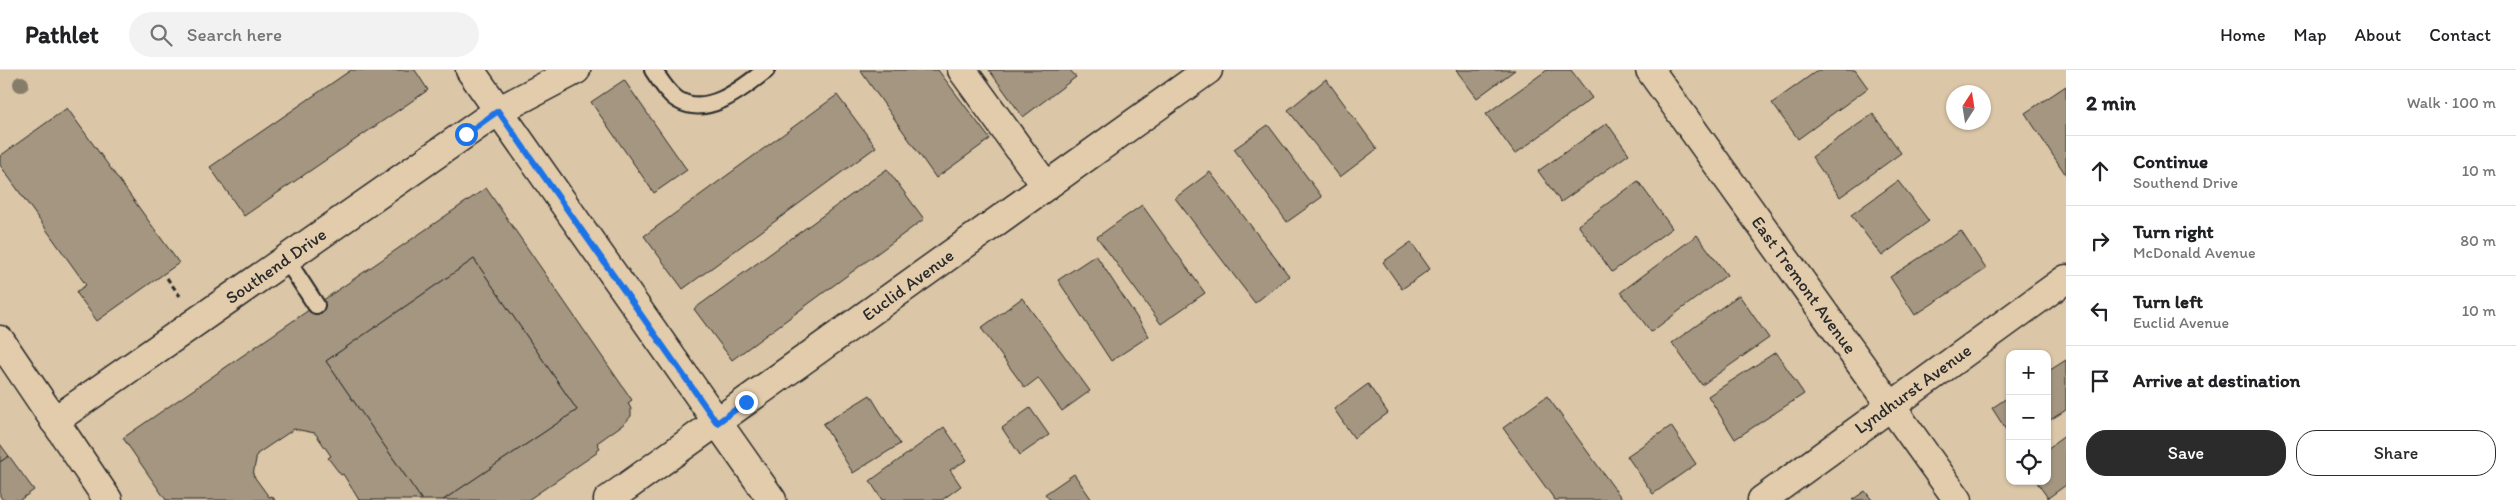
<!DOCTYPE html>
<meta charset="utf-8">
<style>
body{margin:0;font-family:Itim,sans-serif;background:#f2f2f2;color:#202124}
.controls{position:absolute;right:15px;bottom:15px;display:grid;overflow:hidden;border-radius:10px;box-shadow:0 1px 4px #0004}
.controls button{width:45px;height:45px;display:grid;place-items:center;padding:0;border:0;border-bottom:1px solid #e0e0e0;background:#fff;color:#202124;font:25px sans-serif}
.compass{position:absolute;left:1946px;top:15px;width:45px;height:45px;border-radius:50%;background:#fff;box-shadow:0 1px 4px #0004;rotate:12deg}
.stop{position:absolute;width:15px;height:15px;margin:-11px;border:4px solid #1a73e8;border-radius:50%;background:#fff}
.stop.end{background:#1a73e8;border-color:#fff;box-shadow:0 1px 5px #0008}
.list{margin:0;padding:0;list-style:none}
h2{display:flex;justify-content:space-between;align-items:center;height:65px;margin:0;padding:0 20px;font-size:21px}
h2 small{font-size:16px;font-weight:400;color:#757577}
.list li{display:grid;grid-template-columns:32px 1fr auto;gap:15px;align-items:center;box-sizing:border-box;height:70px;padding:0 20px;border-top:1px solid #e0e0e0}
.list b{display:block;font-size:19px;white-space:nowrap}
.list p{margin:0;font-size:16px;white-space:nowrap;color:#757577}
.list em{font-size:16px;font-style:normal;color:#757577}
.actions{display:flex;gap:10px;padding:15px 20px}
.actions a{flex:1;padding:11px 0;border:1px solid #2b2b2b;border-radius:20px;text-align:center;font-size:18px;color:#2b2b2b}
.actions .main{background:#2b2b2b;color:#fff}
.icon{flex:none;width:28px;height:28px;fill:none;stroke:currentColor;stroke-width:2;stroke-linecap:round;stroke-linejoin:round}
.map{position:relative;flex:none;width:2066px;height:430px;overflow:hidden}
header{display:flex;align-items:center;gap:30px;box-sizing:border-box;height:70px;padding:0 25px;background:#fff;border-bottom:1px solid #e0e0e0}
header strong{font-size:24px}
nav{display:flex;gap:28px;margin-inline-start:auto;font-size:18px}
.search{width:350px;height:45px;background:#f2f2f2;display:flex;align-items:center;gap:12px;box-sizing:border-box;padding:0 18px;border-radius:28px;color:#757577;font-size:19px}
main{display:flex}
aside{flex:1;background:#fff}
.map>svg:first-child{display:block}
</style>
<header>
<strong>Pathlet</strong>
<div class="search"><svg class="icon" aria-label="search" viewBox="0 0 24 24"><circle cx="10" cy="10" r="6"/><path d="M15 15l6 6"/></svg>Search here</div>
<nav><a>Home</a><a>Map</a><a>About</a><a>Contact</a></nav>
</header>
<main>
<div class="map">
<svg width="2066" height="430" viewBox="0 0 2066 430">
<rect width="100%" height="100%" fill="#dbc6a7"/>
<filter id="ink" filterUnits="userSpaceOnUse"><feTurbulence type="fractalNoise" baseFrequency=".02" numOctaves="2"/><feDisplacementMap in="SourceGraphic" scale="10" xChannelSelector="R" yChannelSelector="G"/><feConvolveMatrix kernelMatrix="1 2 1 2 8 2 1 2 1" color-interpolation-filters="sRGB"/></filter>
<g filter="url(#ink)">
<g fill="#a49680" stroke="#2b2b2b">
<polygon points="351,0 415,0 428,20 244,146 210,97"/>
<polygon points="860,0 938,0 990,69 936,108"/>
<polygon points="989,0 1070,0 1076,7 1023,47"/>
<polygon points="1456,0 1515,0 1477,28"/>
<polygon points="1547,0 1571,0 1592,28 1515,84 1486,44"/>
<polygon points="1818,0 1855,0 1868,18 1798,69 1772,33"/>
<polygon points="1326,9 1377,79 1340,107 1288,40"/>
<polygon points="624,10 687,100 654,123 591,32"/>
<polygon points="2066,16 2066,105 2025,43"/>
<polygon points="837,25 876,77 683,219 644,166"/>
<polygon points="67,38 179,193 97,251 76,222 86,215 0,95 0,86"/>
<polygon points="1873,44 1901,83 1840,127 1812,87"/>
<polygon points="1607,53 1629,84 1561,132 1538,101"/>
<polygon points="1268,55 1322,127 1287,152 1234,79"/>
<polygon points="887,99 924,149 732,290 694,239"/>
<polygon points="1210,102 1289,206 1255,233 1175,128"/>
<polygon points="1638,111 1672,158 1612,202 1578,155"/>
<polygon points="1898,111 1929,151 1882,186 1851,145"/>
<polygon points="486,118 632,330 628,333 631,339 631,346 625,353 597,373 600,378 596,380 598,382 528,430 443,430 577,340 474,189 326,291 422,430 359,430 343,404 341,405 328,388 331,386 315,363 294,359 257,384 253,405 269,427 272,426 275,430 166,430 123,368"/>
<polygon points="1142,135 1205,223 1161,254 1097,167"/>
<polygon points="1961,161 1986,199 1915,245 1890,207"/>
<polygon points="1697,165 1727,205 1651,262 1621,222"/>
<polygon points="1411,172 1430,199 1402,219 1383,192"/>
<polygon points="1096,185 1149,266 1111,291 1058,210"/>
<polygon points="474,189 577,340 443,430 422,430 326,291"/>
<polygon points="1739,225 1769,268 1702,315 1672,273"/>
<polygon points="1022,228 1090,321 1062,341 1038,308 1025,318 981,258"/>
<polygon points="1776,282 1804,324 1735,369 1708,326"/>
<polygon points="2066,290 2066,340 2047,352 2047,302"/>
<polygon points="1368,314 1388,343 1354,368 1334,339"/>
<polygon points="870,325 900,374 853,403 823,354"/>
<polygon points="1547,326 1622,429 1620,430 1555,430 1503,358"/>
<polygon points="2010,326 2010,366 1992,338"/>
<polygon points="1030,338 1049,365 1020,385 1002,358"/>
<polygon points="1671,356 1696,394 1653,424 1627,386"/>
<polygon points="944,357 967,390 950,400 961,416 942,430 882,430 870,411"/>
<polygon points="2066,365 2066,415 2048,428 2036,411 2047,411 2047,379"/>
<polygon points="0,374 9,386 0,392"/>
<polygon points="9,386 34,420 20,430 3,430 0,426 0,392"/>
<polygon points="1074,404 1092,430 1050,430 1045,424"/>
<polygon points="1865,421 1872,430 1852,430"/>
</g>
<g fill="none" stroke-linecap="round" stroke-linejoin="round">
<g stroke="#2b2b2b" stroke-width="20">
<g id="lane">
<path d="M 653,0 C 660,10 668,24 678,30 C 708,48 744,17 766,0"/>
<polyline points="286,189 316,235"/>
</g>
</g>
<g stroke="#2b2b2b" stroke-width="31">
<g id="street">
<polyline points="470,0 772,430"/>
<polyline points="962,0 1046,116"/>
<polyline points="0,270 108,430"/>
<polyline points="54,351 498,41 576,0"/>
<polyline points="608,430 1208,0"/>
<polyline points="1762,430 2066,209"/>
</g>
</g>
<g stroke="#2b2b2b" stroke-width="31">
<polyline id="secondary" points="1650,0 1958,430"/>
</g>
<polyline stroke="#2b2b2b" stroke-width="3" stroke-dasharray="5 4" stroke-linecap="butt" points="167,208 180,226"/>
<use href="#lane" stroke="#e2ccac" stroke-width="16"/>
<use href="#street" stroke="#e2ccac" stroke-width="28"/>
<use href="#secondary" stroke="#e2ccac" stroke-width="28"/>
</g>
<circle fill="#867b6b" cx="21" cy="14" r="8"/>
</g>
<g fill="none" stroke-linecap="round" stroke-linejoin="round" filter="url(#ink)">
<polyline stroke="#1a73e8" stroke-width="6" points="466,64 498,41 717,353 746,332"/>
</g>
<g text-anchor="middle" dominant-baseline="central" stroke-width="5" stroke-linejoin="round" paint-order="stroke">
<g font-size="18" fill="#2b2b2b" stroke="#e2ccac">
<text transform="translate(276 196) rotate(-35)">Southend Drive</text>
<text transform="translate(908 215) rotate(-36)">Euclid Avenue</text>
<text transform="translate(1804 215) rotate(54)">East Tremont Avenue</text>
<text transform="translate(1913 319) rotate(-36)">Lyndhurst Avenue</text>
</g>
</g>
</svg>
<div class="controls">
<button>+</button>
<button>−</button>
<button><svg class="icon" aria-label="locate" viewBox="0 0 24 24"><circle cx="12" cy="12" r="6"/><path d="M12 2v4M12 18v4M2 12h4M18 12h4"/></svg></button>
</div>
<svg class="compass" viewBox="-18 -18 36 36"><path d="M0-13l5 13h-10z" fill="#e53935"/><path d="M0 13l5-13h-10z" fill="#757577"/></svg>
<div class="stop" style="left:466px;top:64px"></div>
<div class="stop end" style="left:746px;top:332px"></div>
</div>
<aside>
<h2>2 min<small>Walk · 100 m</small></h2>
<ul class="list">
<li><svg class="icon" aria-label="ahead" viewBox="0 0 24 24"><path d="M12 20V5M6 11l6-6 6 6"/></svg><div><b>Continue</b><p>Southend Drive</p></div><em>10 m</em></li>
<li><svg class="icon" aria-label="right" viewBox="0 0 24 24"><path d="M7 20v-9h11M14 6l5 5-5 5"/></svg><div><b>Turn right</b><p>McDonald Avenue</p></div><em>80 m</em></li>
<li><svg class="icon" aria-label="left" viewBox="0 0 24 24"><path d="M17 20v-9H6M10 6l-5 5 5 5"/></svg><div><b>Turn left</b><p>Euclid Avenue</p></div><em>10 m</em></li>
<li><svg class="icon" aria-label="arrive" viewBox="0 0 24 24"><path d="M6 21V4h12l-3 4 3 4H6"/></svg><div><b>Arrive at destination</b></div></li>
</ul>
<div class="actions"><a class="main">Save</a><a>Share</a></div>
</aside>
</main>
